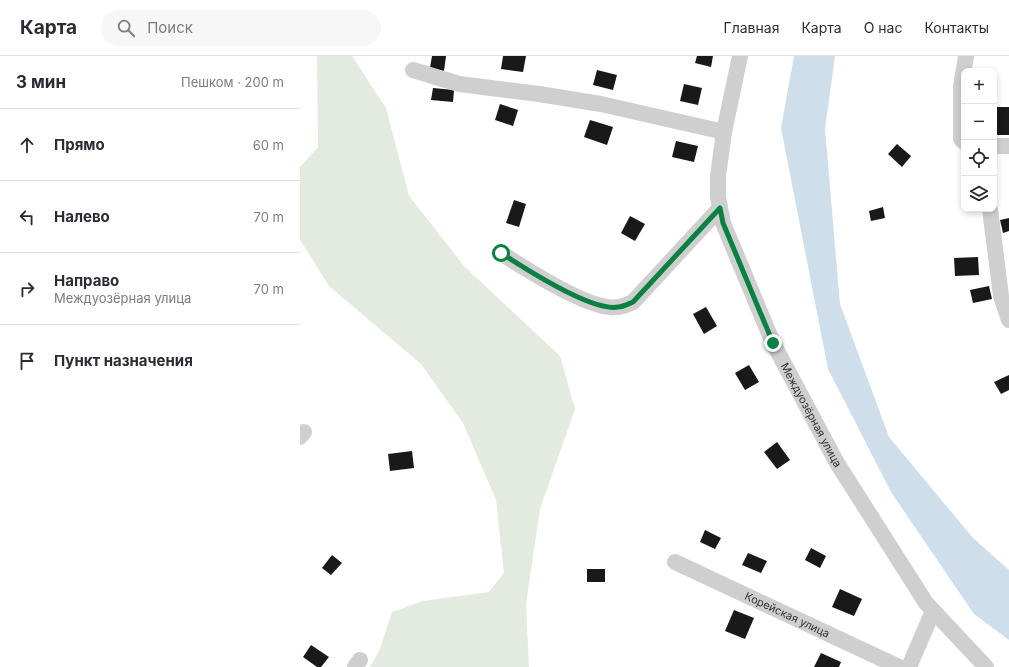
<!DOCTYPE html>
<html lang="ru">
<meta charset="utf-8">
<style>
body{margin:0;font-family:Inter,sans-serif;background:#f7f7f7;color:#2b2b33}
.controls{position:absolute;right:12px;top:12px;display:grid;overflow:hidden;border-radius:8px;box-shadow:0 2px 6px #0003}
.controls button{width:36px;height:36px;display:grid;place-items:center;padding:0;border:0;border-bottom:1px solid #e1e1e2;background:#fff;color:#2b2b33;font:20px sans-serif}
.stop{position:absolute;width:12px;height:12px;margin:-9px;border:3px solid #0b8043;border-radius:50%;background:#fff}
.stop.end{background:#0b8043;border-color:#fff;box-shadow:0 1px 4px #0008}
.list{margin:0;padding:0;list-style:none}
h2{display:flex;justify-content:space-between;align-items:center;height:52px;margin:0;padding:0 16px;font-size:17px}
h2 small{font-size:13px;font-weight:400;color:#7c7c81}
.list li{display:grid;grid-template-columns:26px 1fr auto;gap:12px;align-items:center;box-sizing:border-box;height:72px;padding:0 16px;border-top:1px solid #e1e1e2}
.list b{display:block;font-size:15px;white-space:nowrap}
.list p{margin:0;font-size:13px;white-space:nowrap;color:#7c7c81}
.list em{font-size:13px;font-style:normal;color:#7c7c81}
.icon{flex:none;width:22px;height:22px;fill:none;stroke:currentColor;stroke-width:2;stroke-linecap:round;stroke-linejoin:round}
.map{position:relative;flex:none;width:709px;height:611px;overflow:hidden}
header{display:flex;align-items:center;gap:24px;box-sizing:border-box;height:56px;padding:0 20px;background:#fff;border-bottom:1px solid #e1e1e2}
header strong{font-size:19px}
nav{display:flex;gap:22px;margin-inline-start:auto;font-size:14px}
.search{width:280px;height:36px;background:#f7f7f7;display:flex;align-items:center;gap:10px;box-sizing:border-box;padding:0 14px;border-radius:22px;color:#7c7c81;font-size:15px}
main{display:flex}
aside{flex:1;background:#fff}
.map>svg:first-child{display:block}
</style>
<header>
<strong>Карта</strong>
<div class="search"><svg class="icon" aria-label="search" viewBox="0 0 24 24"><circle cx="10" cy="10" r="6"/><path d="M15 15l6 6"/></svg>Поиск</div>
<nav><a>Главная</a><a>Карта</a><a>О нас</a><a>Контакты</a></nav>
</header>
<main>
<aside>
<h2>3 мин<small>Пешком · 200 m</small></h2>
<ul class="list">
<li><svg class="icon" aria-label="ahead" viewBox="0 0 24 24"><path d="M12 20V5M6 11l6-6 6 6"/></svg><div><b>Прямо</b></div><em>60 m</em></li>
<li><svg class="icon" aria-label="left" viewBox="0 0 24 24"><path d="M17 20v-9H6M10 6l-5 5 5 5"/></svg><div><b>Налево</b></div><em>70 m</em></li>
<li><svg class="icon" aria-label="right" viewBox="0 0 24 24"><path d="M7 20v-9h11M14 6l5 5-5 5"/></svg><div><b>Направо</b><p>Междуозёрная улица</p></div><em>70 m</em></li>
<li><svg class="icon" aria-label="arrive" viewBox="0 0 24 24"><path d="M6 21V4h12l-3 4 3 4H6"/></svg><div><b>Пункт назначения</b></div></li>
</ul>
</aside>
<div class="map">
<svg width="709" height="611" viewBox="0 0 709 611">
<rect width="100%" height="100%" fill="#fff"/>
<polygon fill="#e3eade" points="17,0 52,0 86,52 109,140 165,211 260,300 275,353 240,453 226,548 229,611 70,611 80,593 92,556 123,545 189,536 204,517 196,444 163,367 121,308 29,230 0,184 0,111 18,91"/>
<polygon fill="#cfdeeb" points="494,0 535,0 525,73 540,248 589,381 673,482 709,514 709,584 674,558 591,436 528,313 481,72"/>
<g fill="#191919">
<polygon points="132,0 146,0 144,15 130,12"/>
<polygon points="203,0 226,0 223,16 201,13"/>
<polygon points="397,0 413,0 411,11 395,7"/>
<polygon points="297,14 317,19 313,34 293,29"/>
<polygon points="384,28 402,32 398,49 380,45"/>
<polygon points="133,32 154,34 153,46 131,44"/>
<polygon points="200,48 218,54 213,70 195,64"/>
<rect x="694" y="51" width="15" height="28"/>
<polygon points="290,64 313,71 307,89 284,81"/>
<polygon points="376,85 398,90 394,106 372,101"/>
<polygon points="597,88 611,100 602,111 588,98"/>
<polygon points="214,144 226,148 219,171 206,167"/>
<polygon points="583,151 585,162 571,165 569,155"/>
<polygon points="330,160 345,168 335,185 321,177"/>
<polygon points="709,162 709,175 703,177 700,164"/>
<polygon points="678,201 679,219 655,220 654,202"/>
<polygon points="689,230 692,243 673,247 670,234"/>
<polygon points="406,251 417,270 404,278 393,258"/>
<polygon points="449,309 459,326 445,334 435,317"/>
<polygon points="709,319 709,334 701,338 694,326"/>
<polygon points="477,386 490,404 477,413 464,396"/>
<polygon points="112,395 114,412 90,415 88,398"/>
<polygon points="405,474 421,482 415,493 400,486"/>
<polygon points="511,492 526,500 520,512 505,504"/>
<polygon points="448,497 467,505 461,517 442,509"/>
<polygon points="32,499 42,507 31,519 22,512"/>
<rect x="287" y="513" width="18" height="13"/>
<polygon points="540,533 562,543 554,560 532,551"/>
<polygon points="434,554 454,562 445,583 425,575"/>
<polygon points="11,589 29,601 21,611 17,611 3,601"/>
<polygon points="521,597 541,606 539,611 514,611"/>
</g>
<g fill="none" stroke-linecap="round" stroke-linejoin="round">
<g stroke="#cfcfcf" stroke-width="16">
<path id="s1" d="M 440,0 L 424,76 L 418,120 L 418,141 L 423,167 L 473,287 L 537,407 L 626,547 L 686,611"/>
<polyline points="113,14 159,28 239,38 301,48 424,76"/>
<polyline points="664,86 661,83 661,30 666,0"/>
<polyline points="694,90 709,90"/>
<polyline points="690,153 701,240 709,264"/>
<path d="M 201,197 C 224,212 292,256 318,251 C 323,251 328,248 333,246 L 420,152"/>
<polyline points="0,381 4,376"/>
<path id="s2" d="M 375,506 L 599,611"/>
<polyline points="55,611 60,604"/>
<polyline points="609,611 633,555"/>
</g>
</g>
<g fill="none" stroke-linecap="round" stroke-linejoin="round">
<path stroke="#0b8043" stroke-width="5" d="M 201,197 C 224,212 292,256 318,251 C 323,251 328,248 333,246 L 420,152 L 423,167 L 473,287"/>
</g>
<g text-anchor="middle" dominant-baseline="central" stroke-width="4" stroke-linejoin="round" paint-order="stroke">
<g font-size="11" fill="#323232" stroke="#fff">
<text stroke="none"><textPath href="#s1" startOffset="381">Междуозёрная улица</textPath></text>
<text stroke="none"><textPath href="#s2" startOffset="124">Корейская улица</textPath></text>
</g>
</g>
</svg>
<div class="controls">
<button>+</button>
<button>−</button>
<button><svg class="icon" aria-label="locate" viewBox="0 0 24 24"><circle cx="12" cy="12" r="6"/><path d="M12 2v4M12 18v4M2 12h4M18 12h4"/></svg></button>
<button><svg class="icon" aria-label="layers" viewBox="0 0 24 24"><path d="M12 4l9 5-9 5-9-5zM3 14l9 5 9-5"/></svg></button>
</div>
<div class="stop" style="left:201px;top:197px"></div>
<div class="stop end" style="left:473px;top:287px"></div>
</div>
</main>
